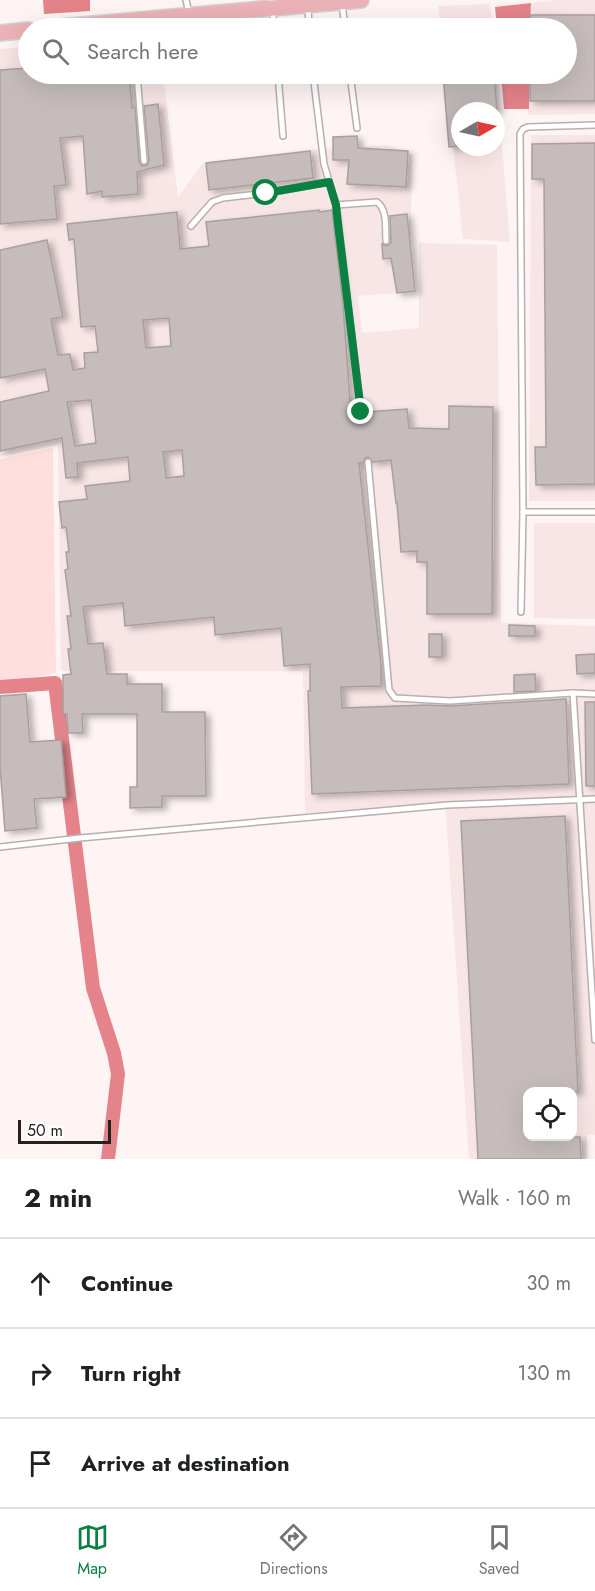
<!DOCTYPE html>
<meta charset="utf-8">
<style>
body{margin:0;font-family:Jost,sans-serif;background:#f2f2f2;color:#202124}
.controls{position:absolute;right:18px;bottom:18px;display:grid;overflow:hidden;border-radius:12px;box-shadow:0 6px 24px #0002}
.controls button{width:54px;height:54px;display:grid;place-items:center;padding:0;border:0;border-bottom:2px solid #e0e0e0;background:#fff;color:#202124;font:30px sans-serif}
.compass{position:absolute;left:451px;top:102px;width:54px;height:54px;border-radius:50%;background:#fff;box-shadow:0 6px 24px #0002;rotate:81deg}
.scale{position:absolute;left:18px;bottom:15px;width:93px;box-sizing:border-box;padding-left:6px;border:3px solid #252121;border-top:0;font-size:16px;line-height:21px;white-space:nowrap;color:#252121;-webkit-text-stroke:4px #fff;paint-order:stroke}
.stop{position:absolute;width:18px;height:18px;margin:-14px;border:4px solid #0b8043;border-radius:50%;background:#fff}
.stop.end{background:#0b8043;border-color:#fff;box-shadow:0 2px 6px #0008}
.list{margin:0;padding:0;list-style:none}
h2{display:flex;justify-content:space-between;align-items:center;height:78px;margin:0;padding:0 24px;font-size:26px}
h2 small{font-size:20px;font-weight:400;color:#757577}
.list li{display:grid;grid-template-columns:39px 1fr auto;gap:18px;align-items:center;box-sizing:border-box;height:90px;padding:0 24px;border-top:2px solid #e0e0e0}
.list b{display:block;font-size:22px;white-space:nowrap}
.list em{font-size:20px;font-style:normal;color:#757577}
.icon{flex:none;width:33px;height:33px;fill:none;stroke:currentColor;stroke-width:2;stroke-linecap:round;stroke-linejoin:round}
.map{position:relative;flex:none;width:595px;height:1159px;overflow:hidden}
.search{position:absolute;background:#fff;box-shadow:0 6px 24px #0002;left:18px;right:18px;top:18px;height:66px;display:flex;align-items:center;gap:15px;box-sizing:border-box;padding:0 21px;border-radius:33px;color:#757577;font-size:22px}
.sheet{height:348px;background:#fff}
nav{display:flex;justify-content:space-around;align-items:center;box-sizing:border-box;height:84px;border-top:2px solid #e0e0e0;background:#fff;font-size:16px;color:#757577}
nav a{display:grid;justify-items:center;gap:3px}
nav .on{color:#0b8043}
.map>svg:first-child{display:block}
</style>
<div class="map">
<svg width="595" height="1159" viewBox="0 0 595 1159">
<defs>
<filter id="shadow"><feDropShadow dx="5" dy="3" stdDeviation="3" flood-color="#0004"/></filter>
</defs>
<rect width="100%" height="100%" fill="#fef4f4"/>
<g fill="#f8e5e5" fill-rule="evenodd">
<polygon points="555,0 595,0 595,114 528,115 529,74 566,74 566,28 530,28 531,3"/>
<polygon points="490,4 493,28 441,28 438,6"/>
<path d="M 28,47 L 28,74 L 163,74 L 178,197 L 203,163 L 306,150 L 387,145 L 412,154 L 410,292 L 358,296 L 362,333 L 419,328 L 419,243 L 497,245 L 501,623 L 595,626 L 595,1135 L 587,1135 L 587,1159 L 469,1159 L 445,802 L 305,813 L 303,671 L 61,671 L 58,445 L 0,457 L 0,49 ZM 528,1092 L 572,1092 L 572,1136 L 528,1136 Z"/>
<path d="M 445,74 L 496,74 L 510,242 L 463,239 ZM 460,111 L 496,111 L 496,147 L 460,147 Z"/>
<polygon points="531,135 595,135 595,501 529,501"/>
<polygon points="534,523 595,523 595,619 534,618"/>
</g>
<polygon fill="#ffdede" points="53,448 56,673 0,683 0,459"/>
<g fill="#e4838a">
<polygon points="43,0 90,0 90,11 44,14"/>
<polygon points="531,3 530,28 497,28 495,7"/>
<polygon points="501,74 529,74 529,109 504,109"/>
</g>
<g fill="none" stroke-linecap="round" stroke-linejoin="round">
<polyline stroke="#e4838a" stroke-width="14" points="0,687 55,683 93,988 114,1053 118,1074 108,1159"/>
</g>
<g fill="#c6bcbc" stroke="#a89f9f" stroke-width="1.5" fill-rule="evenodd" filter="url(#shadow)">
<polygon points="530,15 595,15 595,101 530,101 530,74 567,74 567,28 530,28"/>
<polygon points="28,68 28,74 129,74 132,108 135,107 139,161 142,166 147,165 149,161 144,106 158,104 164,165 137,172 138,194 102,197 102,191 87,194 83,136 60,138 66,185 54,186 57,219 0,224 0,70"/>
<polygon points="443,74 494,74 497,111 460,111 460,146 449,147"/>
<polygon points="357,136 358,148 408,151 406,187 347,184 349,160 333,160 333,137"/>
<polygon points="595,143 595,484 536,485 535,447 546,447 544,179 532,179 532,144"/>
<polygon points="310,151 313,178 209,190 206,163"/>
<path d="M 319,210 L 319,212 L 332,210 L 343,305 L 351,414 L 356,413 L 361,417 L 366,412 L 407,409 L 409,428 L 449,429 L 449,406 L 493,407 L 492,614 L 427,614 L 427,562 L 417,562 L 417,551 L 401,552 L 397,503 L 396,503 L 391,460 L 373,462 L 368,457 L 365,458 L 363,463 L 359,463 L 381,665 L 381,686 L 341,687 L 342,708 L 427,705 L 450,706 L 566,699 L 569,784 L 312,794 L 308,691 L 310,691 L 310,664 L 284,666 L 281,628 L 215,635 L 214,617 L 125,626 L 123,603 L 83,607 L 88,644 L 103,643 L 107,674 L 127,674 L 127,684 L 162,684 L 162,712 L 205,712 L 206,796 L 162,796 L 162,807 L 130,808 L 130,787 L 137,787 L 137,714 L 82,714 L 83,733 L 68,733 L 67,714 L 63,714 L 63,675 L 71,674 L 68,649 L 71,649 L 67,616 L 71,616 L 65,570 L 68,569 L 66,552 L 69,552 L 66,527 L 62,528 L 59,502 L 87,499 L 85,486 L 130,481 L 128,457 L 77,463 L 78,477 L 66,478 L 62,438 L 0,451 L 0,402 L 49,391 L 45,369 L 0,378 L 0,250 L 47,240 L 63,317 L 51,319 L 58,355 L 70,354 L 73,370 L 85,368 L 84,353 L 98,352 L 95,326 L 81,327 L 74,239 L 69,240 L 67,224 L 177,212 L 180,249 L 209,246 L 206,222 ZM 169,318 L 171,346 L 146,348 L 143,320 ZM 91,400 L 96,443 L 75,446 L 67,402 ZM 182,450 L 184,476 L 166,478 L 163,452 Z"/>
<polygon points="407,214 415,291 397,293 391,258 383,259 382,244 387,246 391,243 390,216"/>
<polygon points="509,625 535,626 535,636 509,636"/>
<rect x="429" y="634" width="13" height="23"/>
<polygon points="595,654 595,673 577,674 576,655"/>
<polygon points="535,674 536,691 514,692 514,675"/>
<polygon points="26,694 30,742 61,740 66,797 34,799 37,828 5,831 0,767 0,696"/>
<polygon points="585,702 595,702 595,786 586,786"/>
<polygon points="565,816 578,1092 528,1092 528,1137 580,1137 581,1159 478,1159 461,821"/>
</g>
<g fill="none" stroke-linecap="round" stroke-linejoin="round">
<g stroke="#b9afb0" stroke-width="8">
<g id="service">
<polyline points="186,0 189,13"/>
<polyline points="272,0 274,28"/>
<polyline points="342,3 345,28"/>
<polyline points="308,6 309,28"/>
<polyline points="137,74 144,161"/>
<polyline points="278,74 283,136"/>
<polyline points="313,74 324,164 336,205 361,412"/>
<polyline points="350,74 357,128"/>
<path d="M 336,205 L 377,202 C 388,210 385,229 386,241"/>
<polyline points="191,226 212,202 223,198 266,193 329,182"/>
<polyline points="368,462 389,690 395,698 450,701 573,693 595,694"/>
<polyline points="523,512 595,512"/>
<polyline points="521,612 523,512 520,134 523,129 528,127 595,125"/>
<polyline points="573,693 595,1040"/>
<polyline points="0,847 80,838 447,805 595,799"/>
</g>
</g>
<g stroke="#d3d3d3" stroke-width="18">
<g id="primary">
<polyline points="49,28 361,0"/>
<polyline points="0,33 28,30"/>
</g>
</g>
<use href="#service" stroke="#fff" stroke-width="5"/>
<use href="#primary" stroke="#ebb3b7" stroke-width="15"/>
</g>
<g fill="none" stroke-linecap="round" stroke-linejoin="round">
<polyline stroke="#0b8043" stroke-width="8" points="266,193 329,182 336,205 338,224 361,412"/>
</g>
</svg>
<div class="controls">
<button><svg class="icon" aria-label="locate" viewBox="0 0 24 24"><circle cx="12" cy="12" r="6"/><path d="M12 2v4M12 18v4M2 12h4M18 12h4"/></svg></button>
</div>
<svg class="compass" viewBox="-18 -18 36 36"><path d="M0-13l5 13h-10z" fill="#e53935"/><path d="M0 13l5-13h-10z" fill="#757577"/></svg>
<div class="scale">50 m</div>
<div class="stop" style="left:266px;top:193px"></div>
<div class="stop end" style="left:361px;top:412px"></div>
<div class="search"><svg class="icon" aria-label="search" viewBox="0 0 24 24"><circle cx="10" cy="10" r="6"/><path d="M15 15l6 6"/></svg>Search here</div>
</div>
<section class="sheet">
<h2>2 min<small>Walk · 160 m</small></h2>
<ul class="list">
<li><svg class="icon" aria-label="ahead" viewBox="0 0 24 24"><path d="M12 20V5M6 11l6-6 6 6"/></svg><div><b>Continue</b></div><em>30 m</em></li>
<li><svg class="icon" aria-label="right" viewBox="0 0 24 24"><path d="M7 20v-9h11M14 6l5 5-5 5"/></svg><div><b>Turn right</b></div><em>130 m</em></li>
<li><svg class="icon" aria-label="arrive" viewBox="0 0 24 24"><path d="M6 21V4h12l-3 4 3 4H6"/></svg><div><b>Arrive at destination</b></div></li>
</ul>
</section>
<nav>
<a class="on"><svg class="icon" aria-label="map" viewBox="0 0 24 24"><path d="M3 6l6-2 6 2 6-2v14l-6 2-6-2-6 2zM9 4v14M15 6v14"/></svg>Map</a>
<a><svg class="icon" aria-label="directions" viewBox="0 0 24 24"><path d="M12 3l9 9-9 9-9-9zM9 14v-3h6M13 9l2 2-2 2"/></svg>Directions</a>
<a><svg class="icon" aria-label="saved" viewBox="0 0 24 24"><path d="M7 4h10v16l-5-4-5 4z"/></svg>Saved</a>
</nav>
